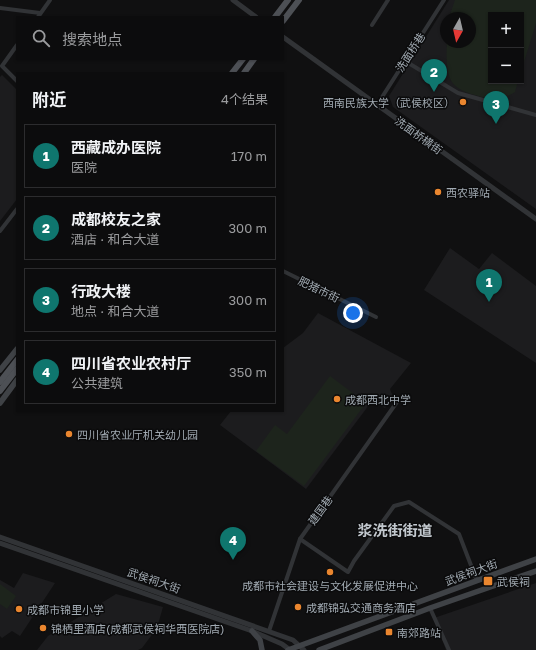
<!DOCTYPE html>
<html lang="zh">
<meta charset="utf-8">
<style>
body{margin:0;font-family:"Golos Text","Noto Sans SC",sans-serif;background:#1a1a1b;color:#f1f3f6}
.controls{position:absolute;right:12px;top:12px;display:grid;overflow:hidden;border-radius:0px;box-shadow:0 1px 3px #0004}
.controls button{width:36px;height:36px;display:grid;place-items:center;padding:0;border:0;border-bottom:1px solid #2c2c2e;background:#0c0c0d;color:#f1f3f6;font:20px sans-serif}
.compass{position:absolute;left:440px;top:12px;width:36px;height:36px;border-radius:50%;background:#0c0c0d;box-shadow:0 1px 3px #0004;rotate:188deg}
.you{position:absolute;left:353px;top:313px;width:14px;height:14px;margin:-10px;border:3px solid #fff;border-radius:50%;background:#1a73e8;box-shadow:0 0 0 6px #1a73e833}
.badge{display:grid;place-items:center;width:26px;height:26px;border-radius:50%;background:#0f766e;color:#fff;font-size:13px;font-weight:700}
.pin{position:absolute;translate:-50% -33px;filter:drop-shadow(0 1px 2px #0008)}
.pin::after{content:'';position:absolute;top:21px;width:14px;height:12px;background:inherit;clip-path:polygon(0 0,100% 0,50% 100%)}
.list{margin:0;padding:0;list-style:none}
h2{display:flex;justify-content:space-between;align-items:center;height:52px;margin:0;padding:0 16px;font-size:17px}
h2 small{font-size:13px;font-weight:400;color:#9a9b9d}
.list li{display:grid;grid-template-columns:26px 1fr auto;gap:12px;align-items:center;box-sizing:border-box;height:64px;margin:0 8px 8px;padding:0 8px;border:1px solid #2c2c2e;border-radius:0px}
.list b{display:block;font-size:15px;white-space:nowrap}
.list p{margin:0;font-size:13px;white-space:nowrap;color:#9a9b9d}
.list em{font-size:13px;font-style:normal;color:#9a9b9d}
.icon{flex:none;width:22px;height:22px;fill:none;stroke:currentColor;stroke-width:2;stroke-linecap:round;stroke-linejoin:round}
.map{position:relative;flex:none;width:536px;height:650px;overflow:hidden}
.search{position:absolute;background:#0c0c0d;box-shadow:0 1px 3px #0004;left:16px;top:16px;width:268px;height:44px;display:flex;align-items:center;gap:10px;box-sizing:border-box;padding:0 14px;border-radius:0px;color:#9a9b9d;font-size:15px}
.panel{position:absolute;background:#0c0c0d;box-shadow:0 1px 3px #0004;left:16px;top:72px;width:268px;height:340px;border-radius:0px}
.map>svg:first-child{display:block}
</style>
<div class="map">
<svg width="536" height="650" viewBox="0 0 536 650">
<rect width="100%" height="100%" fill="#101011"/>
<g fill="#1c1c1e" fill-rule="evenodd">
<path d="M 449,0 L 536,0 L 536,209 L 393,107 L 389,96 ZM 491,15 L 521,15 L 521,81 L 491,81 ZM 446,18 L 470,18 L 470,42 L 446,42 Z"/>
<polygon points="2,75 17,90 17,199 0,221 0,77"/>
<polygon points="450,248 479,269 492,253 536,286 536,363 424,290"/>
<polygon points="318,313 411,363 390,389 393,397 385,408 372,401 306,489 220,425 231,411 283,411 283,348 303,333"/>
<polygon points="23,573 55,583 20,636 12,631 2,638 0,636 0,580 14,588"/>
<polygon points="536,583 536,650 446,650 434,618"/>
<polygon points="116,594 163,607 157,628 142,648 138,650 37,650 48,636"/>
</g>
<g fill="#1d241c">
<path d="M 455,0 L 536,0 L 536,23 L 521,72 L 521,15 L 491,15 L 491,81 L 518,81 L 515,92 L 499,101 C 456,90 444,92 447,42 L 470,42 L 470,18 L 449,18 Z"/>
<polygon points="330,376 366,403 304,486 256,451 275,425 287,434"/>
<polygon points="0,584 16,596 7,609 0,604"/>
</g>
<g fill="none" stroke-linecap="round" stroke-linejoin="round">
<g stroke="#313336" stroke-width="4">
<polyline points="0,8 40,13"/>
<polyline points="38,17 50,0"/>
<polyline points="372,25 388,0"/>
<polyline points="17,45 2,66 17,81"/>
<polyline points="405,61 458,93 536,115"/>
<polyline points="377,105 444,0"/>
<polyline points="0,231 17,209"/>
<polyline points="283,271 376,317"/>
<polyline points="300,539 348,572 354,561 394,506 409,502 459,534 477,581"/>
<polyline points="430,608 449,650"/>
<polyline points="269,631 300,539 397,402"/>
</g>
<g stroke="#313336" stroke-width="5">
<polyline points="233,0 256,17"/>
<polyline points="283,37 536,219"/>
<polyline points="0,537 293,640 304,650"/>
<polyline points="0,543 252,631 282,644 290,650"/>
</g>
<g stroke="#3f4246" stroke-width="5.5">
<polyline points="0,370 17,349"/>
<polyline points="0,403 17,380"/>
<polyline points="252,631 260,640 262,650"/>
<polyline points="288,650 536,559"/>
<polyline points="319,650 430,608 536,571"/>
</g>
<g stroke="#4d5055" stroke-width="6">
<polyline points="275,17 288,0"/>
<polyline points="283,21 299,0"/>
<polyline points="232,73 243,59"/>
<polyline points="244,73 254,59"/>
<polyline points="0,382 17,360"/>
<polyline points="0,391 17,369"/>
</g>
</g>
<g fill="#ea862f" stroke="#0b0b0c" stroke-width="1.5">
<circle cx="463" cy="102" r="4"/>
<circle cx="438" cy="192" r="4"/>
<circle cx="337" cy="399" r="4"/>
<circle cx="69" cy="434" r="4"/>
<circle cx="330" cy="572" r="4"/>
<rect x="483" y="576" width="10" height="10" rx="2"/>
<circle cx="298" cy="607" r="4"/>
<circle cx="19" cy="609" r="4"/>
<circle cx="43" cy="628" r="4"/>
<rect x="385" y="628" width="8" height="8" rx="2"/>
</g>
<g text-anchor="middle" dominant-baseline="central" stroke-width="3" stroke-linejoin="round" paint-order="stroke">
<g font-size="11" fill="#a1aab2" stroke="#0b0b0c">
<text transform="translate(410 52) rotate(-57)">洗面桥巷</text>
<text transform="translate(419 135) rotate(36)">洗面桥横街</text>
<text transform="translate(319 289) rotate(26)">肥猪市街</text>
<text transform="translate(320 510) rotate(-54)">建国巷</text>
<text transform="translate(471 572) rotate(-20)">武侯祠大街</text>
<text transform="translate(154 580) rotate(19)">武侯祠大街</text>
</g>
<g font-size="11" fill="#a1aab2" stroke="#0b0b0c" text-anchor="start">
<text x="455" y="102" text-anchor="end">西南民族大学（武侯校区）</text>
<text x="446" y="192">西农驿站</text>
<text x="345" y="399">成都西北中学</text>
<text x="77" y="434">四川省农业厅机关幼儿园</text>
<text x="497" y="581">武侯祠</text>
<text x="330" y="585" text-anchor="middle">成都市社会建设与文化发展促进中心</text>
<text x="306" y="607">成都锦弘交通商务酒店</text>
<text x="27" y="609">成都市锦里小学</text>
<text x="51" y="628">锦栖里酒店(成都武侯祠华西医院店)</text>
<text x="397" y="632">南郊路站</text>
</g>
<g font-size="15" font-weight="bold" fill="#c2c8ce" stroke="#0b0b0c">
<text x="395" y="530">浆洗街街道</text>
</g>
</g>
</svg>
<div class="controls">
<button>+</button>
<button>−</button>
</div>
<svg class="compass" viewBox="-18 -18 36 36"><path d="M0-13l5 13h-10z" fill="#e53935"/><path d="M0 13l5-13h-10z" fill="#9a9b9d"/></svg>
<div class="you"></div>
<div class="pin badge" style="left:489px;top:302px">1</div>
<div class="pin badge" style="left:434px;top:92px">2</div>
<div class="pin badge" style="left:496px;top:124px">3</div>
<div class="pin badge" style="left:233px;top:560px">4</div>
<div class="search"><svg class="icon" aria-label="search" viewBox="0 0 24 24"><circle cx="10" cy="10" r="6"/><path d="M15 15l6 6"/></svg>搜索地点</div>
<section class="panel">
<h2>附近<small>4个结果</small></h2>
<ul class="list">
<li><span class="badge">1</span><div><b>西藏成办医院</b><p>医院</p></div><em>170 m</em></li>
<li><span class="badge">2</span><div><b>成都校友之家</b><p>酒店 · 和合大道</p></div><em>300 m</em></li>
<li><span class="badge">3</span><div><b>行政大楼</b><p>地点 · 和合大道</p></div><em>300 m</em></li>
<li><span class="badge">4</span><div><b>四川省农业农村厅</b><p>公共建筑</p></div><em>350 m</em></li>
</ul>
</section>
</div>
